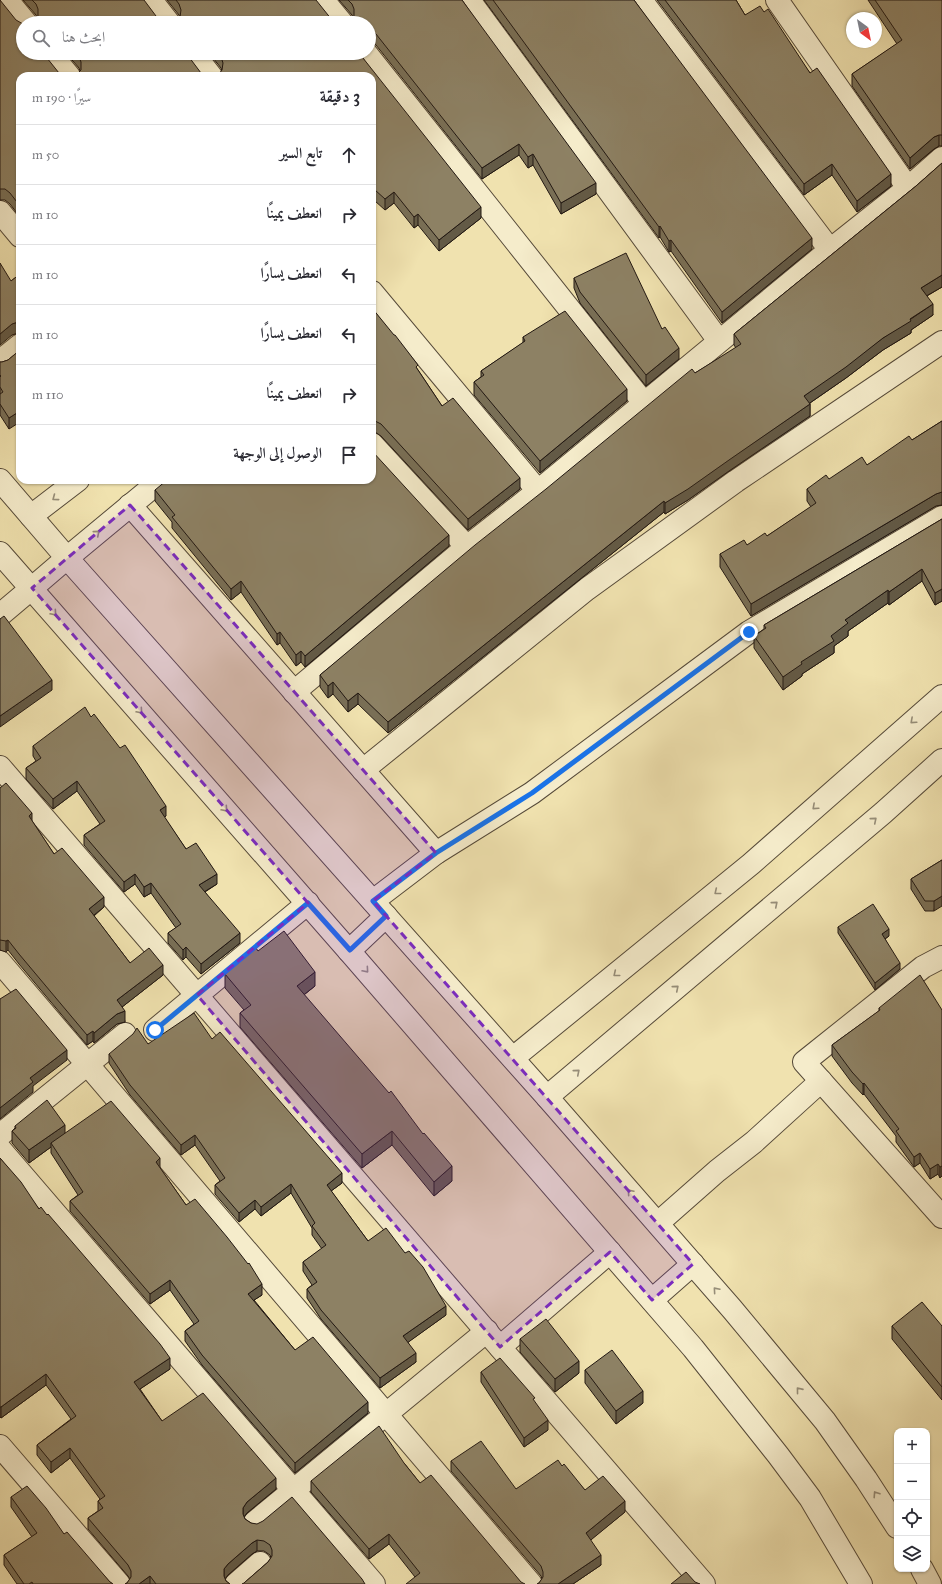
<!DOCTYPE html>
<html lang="ar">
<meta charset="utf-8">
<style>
body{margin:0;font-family:"IM FELL Great Primer",Amiri,serif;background:#f2f2f3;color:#2b2b33;direction:rtl}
.controls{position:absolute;right:12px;bottom:12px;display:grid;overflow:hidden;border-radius:8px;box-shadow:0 1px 3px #0004}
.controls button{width:36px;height:36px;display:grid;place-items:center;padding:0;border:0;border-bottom:1px solid #e1e1e2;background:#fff;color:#2b2b33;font:20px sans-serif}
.compass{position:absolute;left:846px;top:12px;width:36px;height:36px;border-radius:50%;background:#fff;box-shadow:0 1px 3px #0004;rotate:147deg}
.stop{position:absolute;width:12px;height:12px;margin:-9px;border:3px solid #1a73e8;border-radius:50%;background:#fff}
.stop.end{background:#1a73e8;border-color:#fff;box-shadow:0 1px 4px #0008}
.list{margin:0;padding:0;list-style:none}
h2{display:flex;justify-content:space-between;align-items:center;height:52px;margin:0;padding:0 16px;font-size:17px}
h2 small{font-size:13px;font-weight:400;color:#7c7c81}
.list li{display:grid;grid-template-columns:26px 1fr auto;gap:12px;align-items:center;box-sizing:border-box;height:60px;padding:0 16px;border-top:1px solid #e1e1e2}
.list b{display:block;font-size:15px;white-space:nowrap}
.list em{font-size:13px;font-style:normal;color:#7c7c81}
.icon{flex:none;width:22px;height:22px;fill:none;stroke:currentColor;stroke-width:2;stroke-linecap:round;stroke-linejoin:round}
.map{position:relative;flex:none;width:942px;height:1584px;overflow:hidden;direction:ltr}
.search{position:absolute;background:#fff;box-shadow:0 1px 3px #0004;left:16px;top:16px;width:360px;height:44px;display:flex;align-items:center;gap:10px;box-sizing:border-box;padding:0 14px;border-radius:22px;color:#7c7c81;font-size:15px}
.panel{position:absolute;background:#fff;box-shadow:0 1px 3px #0004;left:16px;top:72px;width:360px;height:412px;border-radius:12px;direction:rtl}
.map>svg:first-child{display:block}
</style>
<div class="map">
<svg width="942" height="1584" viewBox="0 0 942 1584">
<rect width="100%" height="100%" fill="#f0e2af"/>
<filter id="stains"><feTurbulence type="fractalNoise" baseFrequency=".005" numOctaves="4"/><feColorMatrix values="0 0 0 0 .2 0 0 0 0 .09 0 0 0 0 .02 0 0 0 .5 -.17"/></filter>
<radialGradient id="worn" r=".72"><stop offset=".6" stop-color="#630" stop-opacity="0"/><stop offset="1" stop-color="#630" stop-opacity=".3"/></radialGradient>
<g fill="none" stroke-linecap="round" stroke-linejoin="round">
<g stroke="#564a39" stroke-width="24">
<g id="minor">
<polyline points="7,0 26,23"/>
<polyline points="151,0 169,23"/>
<polyline points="323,0 342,23"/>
<polyline points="469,0 719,341"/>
<polyline points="641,0 830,250"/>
<polyline points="777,0 908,188"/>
<polyline points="50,53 69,76"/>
<polyline points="193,53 211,76"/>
<polyline points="366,53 644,403"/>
<polyline points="0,212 20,236"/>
<polyline points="372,292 538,491"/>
<polyline points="0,361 20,345"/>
<polyline points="372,444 467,547"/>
<polyline points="130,505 436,853"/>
<polyline points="31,516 78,480"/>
<polyline points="67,558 161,480"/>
<polyline points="0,615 32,588"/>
<polyline points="294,692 467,547 538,491 830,250 908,188 942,158"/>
<polyline points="0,767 704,1584"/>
<polyline points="363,770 587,589 736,481 942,342"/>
<polyline points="373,901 436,853 532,793 749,632 942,517"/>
<polyline points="942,957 923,967 804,1062 942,1217"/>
<polyline points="0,962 531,1584"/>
<polyline points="155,1030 308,903"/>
<polyline points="0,1135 125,1034"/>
<polyline points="0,1149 374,1584"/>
<polyline points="658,1223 717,1171 754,1142 821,1081"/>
<polyline points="500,1347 610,1252"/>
<polyline points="0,1446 119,1584"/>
<polyline points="255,1522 487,1331"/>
<polyline points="236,1584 260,1563"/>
</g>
</g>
<g stroke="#564a39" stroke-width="24">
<g id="tertiary">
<polyline points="0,480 67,558 547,1097 732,1309 825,1421 866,1479 897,1527"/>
<polyline points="0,553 349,951 693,1348 778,1455 810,1498 861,1584"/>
<polyline points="32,588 67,558"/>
<polyline points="349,951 386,916"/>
<polyline points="513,1058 751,864 942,696"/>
<polyline points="547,1097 883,813 942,760"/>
<polyline points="652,1300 693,1264"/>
<polyline points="922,1569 930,1584"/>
</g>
</g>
<use href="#minor" stroke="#f5eccb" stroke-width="22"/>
<use href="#tertiary" stroke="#f5eccb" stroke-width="22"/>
</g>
<g fill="#796f56" stroke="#221812">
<polygon points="0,0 20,76 20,217 10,204 5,200 0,200"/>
<polygon points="23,0 144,0 34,21 37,18 36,15"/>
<polygon points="167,0 316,0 180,18 179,15"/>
<polygon points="339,0 462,0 596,194 561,214 533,165 528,168 519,155 482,179 376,45 371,42 369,41 369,23 350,21 353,18 352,15"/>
<polygon points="484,0 634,0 812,249 722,323 671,251 669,252 660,237 659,238"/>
<polygon points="657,0 736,0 745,15 764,12 810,73 891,186 857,212 832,175 804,195"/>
<polygon points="868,0 942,0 942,146 939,146 934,149 910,169 852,86 852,74 897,44"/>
<polygon points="66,53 186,53 77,74 80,71 79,68"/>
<polygon points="209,53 359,53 481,218 439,251 418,225 414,228 394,203 385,210 375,201 218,75 222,71 221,68"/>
<polygon points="942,163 942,287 927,296 933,315 911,330 911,333 883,350 846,378 810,403 810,416 729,471 688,500 665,514 664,512 388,733 358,704 348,712 333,694 328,698 320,687 320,675 695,373 736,348 734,345 734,334 916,186"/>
<polygon points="20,274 20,333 18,333 12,335 11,281"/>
<polygon points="574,278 662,329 679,359 646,386 580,303 574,288"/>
<polygon points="372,308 418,370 442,406 520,489 468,530 381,436 375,432 372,432"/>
<polygon points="523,337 627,401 540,473 474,395 474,382 481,377 481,371 523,343"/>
<polygon points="20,350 9,429 0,415 0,362 2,362 8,360"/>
<polygon points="942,421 942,505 936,506 751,616 720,567 720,554 747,545 767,536 811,507 807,501 807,489 867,465 912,440"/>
<polygon points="155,490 449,546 305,667 301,662 296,666 280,643 277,645 241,592 231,600 172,528 172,522 155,501"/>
<polygon points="942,519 942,601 935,605 922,581 889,605 888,603 848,631 848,636 834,646 834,653 802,674 802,676 783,690 754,648 754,636 764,629 764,625"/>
<polygon points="91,717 166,816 164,817 186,849 217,884 205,892 240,943 201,974 186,957 183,960 168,943 168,933 176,928 151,893 144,897 135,884 124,892 84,845 84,835 100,824 77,791 53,809 26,779 26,768 36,761 33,756 33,746"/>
<polygon points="0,788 32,821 54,854 104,907 94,916 130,963 163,975 122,1007 125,1022 117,1024 94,1043 93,1041 87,1045 19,964 8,950 6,952 0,950"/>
<polygon points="942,860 934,911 925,911 911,889 911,879"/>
<polygon points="838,927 889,936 885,939 900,969 875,990 838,933"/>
<polygon points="258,951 315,986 304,995 452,1181 434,1196 392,1145 362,1168 240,1027 240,1013 244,1010 225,988 225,974"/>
<polygon points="879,1008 942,1010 940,1178 938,1174 930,1179 920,1163 914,1167 896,1142 896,1136 864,1094 863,1095 852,1083 832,1056 832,1045 879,1011"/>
<polygon points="212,1039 342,1183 331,1191 368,1241 446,1315 408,1342 416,1362 380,1388 321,1319 307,1298 307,1289 312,1285 303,1271 303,1262 322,1249 312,1235 312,1228 291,1193 261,1216 255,1209 239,1222 215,1194 215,1185 220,1181 195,1145 181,1155 130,1095 109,1063 109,1054 148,1044"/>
<polygon points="15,1126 65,1133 160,1168 186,1205 262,1295 254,1300 295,1350 368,1413 295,1473 202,1365 185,1341 185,1331 194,1324 170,1290 150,1304 70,1211 70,1201 78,1195 51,1153 51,1147 29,1163 12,1143 12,1131 15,1128"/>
<polygon points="0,1158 39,1209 170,1369 140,1389 162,1421 276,1489 247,1513 244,1517 245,1519 251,1523 362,1579 244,1583 268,1562 271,1558 270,1555 264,1551 257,1551 252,1554 228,1575 225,1579 226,1581 230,1584 125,1584 127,1583 130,1579 128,1576 88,1529 88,1518 98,1511 98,1501 100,1499 70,1458 51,1473 37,1455 37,1445 71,1419 46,1385 1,1418 0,1417"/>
<polygon points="892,1326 942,1326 942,1400 892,1339"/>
<polygon points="520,1339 579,1373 555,1392 520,1352"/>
<polygon points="585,1370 643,1403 616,1424 585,1383"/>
<polygon points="481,1372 548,1430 524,1447 481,1382"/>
<polygon points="451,1461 516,1489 562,1466 585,1490 625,1512 590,1540 601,1565 573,1584 537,1584 539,1583 542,1579 541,1576 451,1471"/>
<polygon points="404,1463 420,1483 521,1582 415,1577 389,1544 369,1559 311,1492 311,1481"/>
<polygon points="11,1497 64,1534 110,1582 113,1584 17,1584 4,1565 4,1555 32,1537 11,1507"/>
</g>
<g fill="#635a46" stroke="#221812">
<polygon points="939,135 939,146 934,149 910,169 910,158 934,137"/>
<polygon points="519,144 519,155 482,179 482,168"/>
<polygon points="533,154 533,165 528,168 528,157"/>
<polygon points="832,164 832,175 804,195 804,184"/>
<polygon points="891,174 891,186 857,212 857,201"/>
<polygon points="596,183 596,194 561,214 561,203"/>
<polygon points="375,190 375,201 372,203 372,192"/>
<polygon points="394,192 394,203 385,210 385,199"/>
<polygon points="481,207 481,218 439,251 439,240"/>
<polygon points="418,214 418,225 414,228 414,217"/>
<polygon points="660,226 660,237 659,238 659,227"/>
<polygon points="812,238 812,249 722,323 722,312"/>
<polygon points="671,240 671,251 669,252 669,241"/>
<polygon points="942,275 942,287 921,299 921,288"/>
<polygon points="933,304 933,315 911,330 911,333 883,350 846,378 804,407 804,396 883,338"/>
<polygon points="18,322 18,333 12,335 0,345 0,334 12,324"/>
<polygon points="679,348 679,359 646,386 646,375"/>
<polygon points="627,389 627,401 540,473 540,461"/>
<polygon points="810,404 810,416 729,471 688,500 665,514 665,503"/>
<polygon points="20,411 20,422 9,429 9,418"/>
<polygon points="520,478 520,489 468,530 468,519"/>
<polygon points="942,492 942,505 936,506 751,616 751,604 936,494"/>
<polygon points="664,501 664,512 388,733 388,722"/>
<polygon points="449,535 449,546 305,667 305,656"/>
<polygon points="922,569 922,581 889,605 889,592"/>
<polygon points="241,581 241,592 231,600 231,589"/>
<polygon points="942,589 942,601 935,605 935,593"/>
<polygon points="888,590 888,603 848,631 848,636 834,646 834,653 802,674 802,676 783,690 783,677 831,636 845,620"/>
<polygon points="280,632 280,643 277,645 277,634"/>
<polygon points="301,651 301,662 296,666 296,655"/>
<polygon points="52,680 52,690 0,727 0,716"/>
<polygon points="333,682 333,694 328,698 328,686"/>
<polygon points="358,693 358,704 348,712 348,701"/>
<polygon points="77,781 77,791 53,809 53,799"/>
<polygon points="166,806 166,816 160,820 160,810"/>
<polygon points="32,813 32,824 29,816"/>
<polygon points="135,874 135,884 124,892 124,882"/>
<polygon points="217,874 217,884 199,895 199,885"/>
<polygon points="151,883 151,893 144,897 144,887"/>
<polygon points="942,896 942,906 934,911 934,901"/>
<polygon points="104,897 104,907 89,919 89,909"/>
<polygon points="889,929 889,936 882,941 882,934"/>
<polygon points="240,933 240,943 201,974 201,964"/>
<polygon points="8,940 8,950 6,952 6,941"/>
<polygon points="186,947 186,957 183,960 183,950"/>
<polygon points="900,963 900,969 875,990 875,983"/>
<polygon points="163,965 163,975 117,1011 117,1000"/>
<polygon points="315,972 315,986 297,1000 297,986"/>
<polygon points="125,1011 125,1022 117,1024 94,1043 94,1033 117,1014"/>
<polygon points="93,1031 93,1041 87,1045 87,1035"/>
<polygon points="67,1050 67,1060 33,1086 33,1092 0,1119 0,1108 30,1078"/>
<polygon points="864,1083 864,1094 863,1095 863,1084"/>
<polygon points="65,1125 65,1138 51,1143 51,1147 29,1163 29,1150"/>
<polygon points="392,1131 392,1145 362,1168 362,1154"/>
<polygon points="195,1135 195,1145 181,1155 181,1145"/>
<polygon points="920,1153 920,1163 914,1167 914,1157"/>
<polygon points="160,1158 160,1169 156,1162"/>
<polygon points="938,1164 938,1174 930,1179 930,1169"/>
<polygon points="452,1166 452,1181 434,1196 434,1182"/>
<polygon points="942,1166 942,1176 940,1178 940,1167"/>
<polygon points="342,1173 342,1183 327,1194 327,1185"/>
<polygon points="291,1184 291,1193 261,1216 261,1207"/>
<polygon points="255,1200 255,1209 239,1222 239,1213"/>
<polygon points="170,1280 170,1290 150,1304 150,1294"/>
<polygon points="262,1284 262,1295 248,1304 248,1294"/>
<polygon points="446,1306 446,1315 403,1346 403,1336"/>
<polygon points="416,1353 416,1362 380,1388 380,1378"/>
<polygon points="170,1358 170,1369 134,1393 134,1382"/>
<polygon points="579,1361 579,1373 555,1392 555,1379"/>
<polygon points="46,1374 46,1385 1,1418 1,1407"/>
<polygon points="643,1391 643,1403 616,1424 616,1411"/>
<polygon points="368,1402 368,1413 295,1473 295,1463"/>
<polygon points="548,1420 548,1430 524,1447 524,1438"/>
<polygon points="70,1448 70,1458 51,1473 51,1462"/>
<polygon points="276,1478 276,1489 247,1513 243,1518 243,1508 247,1502"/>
<polygon points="625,1501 625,1512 586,1544 586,1533"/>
<polygon points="389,1534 389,1544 369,1559 369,1549"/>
<polygon points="257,1540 257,1551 252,1554 228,1575 224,1580 224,1569 228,1564 252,1543"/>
<polygon points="601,1555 601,1565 573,1584 558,1584"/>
<polygon points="150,1576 150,1584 139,1584"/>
</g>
<g fill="#8d8164" stroke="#221812">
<polygon points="0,0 16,20 23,24 23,53 43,53 59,73 64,76 20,76 20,206 10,193 5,189 0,189"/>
<polygon points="32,0 144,0 159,20 164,23 31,23 34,21 38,17 38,9 36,4"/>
<polygon points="176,0 316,0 332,20 337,23 174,23 176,22 180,17 181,10 179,4"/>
<polygon points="348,0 462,0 596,183 561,203 533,154 528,157 519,144 482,168 376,34 371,30 369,30 369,23 347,23 350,21 354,17 354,9 352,4"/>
<polygon points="493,0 634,0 812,238 722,312 671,240 669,241 660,226 659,227"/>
<polygon points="665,0 736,0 745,15 760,6 764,12 768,9 810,73 817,68 891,174 857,201 832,164 804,184"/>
<polygon points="875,0 942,0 942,135 939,135 934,137 910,158 852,74 902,40"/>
<polygon points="75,53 186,53 201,73 206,76 74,76 77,74 81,70 81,62 79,57"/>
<polygon points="218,53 359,53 481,207 439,240 418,214 414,217 394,192 385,199 375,190 372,192 372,76 216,76 218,75 222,70 223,63 221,57"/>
<polygon points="942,163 942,275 921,288 933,304 910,319 911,321 883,338 846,367 804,396 810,404 729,460 688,489 665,503 664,501 388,722 358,693 348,701 333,682 328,686 320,675 475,545 546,489 692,369 695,373 741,344 734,334 916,186"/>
<polygon points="626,253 662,329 665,327 679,348 646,375 580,292 574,278"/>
<polygon points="0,263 11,281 20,274 20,322 18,322 12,324 0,334"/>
<polygon points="372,308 394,335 395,335 418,365 416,367 442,406 453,398 520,478 468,519 381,424 375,421 372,421"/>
<polygon points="565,311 627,389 540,461 474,382 484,375 481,371 525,341 523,337"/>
<polygon points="20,350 20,411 9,418 0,404 0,394 3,392 0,387 0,377 1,376 0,375 0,362 2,362 8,360"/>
<polygon points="942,421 942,492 936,494 751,604 720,554 744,540 747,545 765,533 767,536 816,503 807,489 826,475 829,479 862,457 867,465 909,436 912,440"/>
<polygon points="372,451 449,535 305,656 301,651 296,655 280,632 277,634 241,581 231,589 172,517 175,515 155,490 167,480 372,480"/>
<polygon points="942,519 942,589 935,593 922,569 889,592 888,590 845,620 848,623 831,636 834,641 801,662 802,664 783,677 754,636 766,628 764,625"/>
<polygon points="4,616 52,680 0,716 0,619"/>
<polygon points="85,707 91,717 94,714 120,748 125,745 166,806 160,810 186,849 196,843 217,874 199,885 240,933 201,964 186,947 183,950 168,933 181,924 151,883 144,887 135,874 124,882 84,835 105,821 77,781 53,799 26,768 41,758 33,746"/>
<polygon points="6,783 32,813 29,816 54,854 62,848 104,897 89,909 130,963 149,948 163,965 117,1000 125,1011 117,1014 94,1033 93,1031 87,1035 19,954 8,940 6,941 0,940 0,788"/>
<polygon points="942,860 942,896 934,901 925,901 911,879"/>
<polygon points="873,904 889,929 882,934 900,963 875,983 838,927"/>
<polygon points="284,931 315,972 297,986 389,1093 391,1091 423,1134 424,1133 452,1166 434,1182 392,1131 362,1154 240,1013 251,1005 225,974 256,948 258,951"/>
<polygon points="920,975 942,1010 942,1166 940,1167 938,1164 930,1169 920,1153 914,1157 896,1131 899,1129 864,1083 863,1084 852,1072 832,1045 880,1010 879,1008"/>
<polygon points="16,989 67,1050 30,1078 33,1082 0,1108 0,999"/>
<polygon points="194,1013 212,1039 220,1032 342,1173 327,1185 368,1241 386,1228 405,1253 409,1251 423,1267 446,1306 403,1336 416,1353 380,1378 321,1310 307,1289 317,1282 303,1262 326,1245 312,1226 315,1223 291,1184 261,1207 255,1200 239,1213 215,1185 225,1178 195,1135 181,1145 130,1085 109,1054 133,1034 137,1028 148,1044"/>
<polygon points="47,1100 65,1125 29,1150 12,1131 16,1128 15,1126"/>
<polygon points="111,1101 160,1158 156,1162 186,1205 195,1199 227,1237 248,1264 249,1263 262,1284 248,1294 295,1350 313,1337 368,1402 295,1463 202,1355 185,1331 199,1321 170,1280 150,1294 70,1201 83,1192 51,1143"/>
<polygon points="0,1158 21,1182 39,1209 41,1207 47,1215 48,1214 160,1344 170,1358 134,1382 162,1421 203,1393 276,1478 247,1502 243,1508 243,1514 245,1519 251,1523 257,1524 263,1521 292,1497 362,1579 365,1584 242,1584 244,1583 268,1562 272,1556 272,1550 270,1545 264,1541 257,1540 252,1543 228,1564 224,1569 224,1576 226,1581 230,1584 156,1584 150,1576 139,1584 125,1584 127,1583 131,1577 131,1571 128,1565 88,1518 103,1508 98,1501 105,1496 70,1448 51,1462 37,1445 76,1416 46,1374 1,1407 0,1407"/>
<polygon points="922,1302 942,1326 942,1387 892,1326"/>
<polygon points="546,1319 579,1361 555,1379 520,1339"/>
<polygon points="612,1350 643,1391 616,1411 585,1370"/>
<polygon points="500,1358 535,1398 533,1399 548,1420 524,1438 481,1372"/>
<polygon points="379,1426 404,1463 420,1483 431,1475 521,1582 525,1584 406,1584 420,1573 389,1534 369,1549 311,1481"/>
<polygon points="481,1441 516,1489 558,1460 562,1466 564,1464 585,1490 603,1476 625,1501 586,1533 601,1555 558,1584 537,1584 539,1583 543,1577 543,1572 541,1566 451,1461"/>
<polygon points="27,1486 46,1508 64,1534 67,1532 110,1582 113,1584 33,1584 32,1582 29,1584 24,1584 4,1555 37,1533 11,1497"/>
<polygon points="686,1572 695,1582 700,1584 671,1584"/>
</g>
<defs><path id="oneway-chevron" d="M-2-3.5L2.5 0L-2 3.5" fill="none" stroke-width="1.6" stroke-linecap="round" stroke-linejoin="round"/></defs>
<g stroke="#968d78">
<use href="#oneway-chevron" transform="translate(55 498) rotate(143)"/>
<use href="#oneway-chevron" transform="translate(97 533) rotate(-40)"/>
<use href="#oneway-chevron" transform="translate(54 613) rotate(49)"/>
<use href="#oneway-chevron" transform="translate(140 711) rotate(49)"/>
<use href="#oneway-chevron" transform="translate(913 721) rotate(138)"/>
<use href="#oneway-chevron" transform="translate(815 807) rotate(138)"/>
<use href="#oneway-chevron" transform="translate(225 809) rotate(49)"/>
<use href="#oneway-chevron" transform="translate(874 820) rotate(-40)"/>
<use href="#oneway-chevron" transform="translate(717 892) rotate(141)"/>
<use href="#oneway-chevron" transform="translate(775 904) rotate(-40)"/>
<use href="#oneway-chevron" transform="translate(366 970) rotate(49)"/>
<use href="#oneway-chevron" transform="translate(616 974) rotate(141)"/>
<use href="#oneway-chevron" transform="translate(676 988) rotate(-40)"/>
<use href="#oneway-chevron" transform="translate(577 1072) rotate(-40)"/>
<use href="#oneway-chevron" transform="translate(630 1192) rotate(-131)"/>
<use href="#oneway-chevron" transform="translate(716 1290) rotate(-131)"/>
<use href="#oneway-chevron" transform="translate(799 1390) rotate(-129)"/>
<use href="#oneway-chevron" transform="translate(876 1494) rotate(-123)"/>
</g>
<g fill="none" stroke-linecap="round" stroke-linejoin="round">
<polyline stroke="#1a73e8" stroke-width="5" points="155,1030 308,903 350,950 386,916 373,901 436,853 532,793 749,632"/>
</g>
<path fill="#7b2cbf" fill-opacity="0.2" stroke="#7b2cbf" stroke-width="3" stroke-dasharray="8 5" stroke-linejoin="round" d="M 130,505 L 436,853 L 373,901 L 693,1264 L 652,1300 L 610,1252 L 500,1347 L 197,995 L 308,903 L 32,588 Z"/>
<rect width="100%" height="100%" filter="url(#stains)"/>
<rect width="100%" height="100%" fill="url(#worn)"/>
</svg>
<div class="controls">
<button>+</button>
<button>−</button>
<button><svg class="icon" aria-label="locate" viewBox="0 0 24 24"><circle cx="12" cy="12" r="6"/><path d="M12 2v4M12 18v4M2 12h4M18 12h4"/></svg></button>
<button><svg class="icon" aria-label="layers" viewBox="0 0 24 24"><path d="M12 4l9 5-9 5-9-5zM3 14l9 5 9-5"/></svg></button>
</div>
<svg class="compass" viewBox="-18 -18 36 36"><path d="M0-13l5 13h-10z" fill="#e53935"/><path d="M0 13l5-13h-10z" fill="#7c7c81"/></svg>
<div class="stop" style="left:155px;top:1030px"></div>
<div class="stop end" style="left:749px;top:632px"></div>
<div class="search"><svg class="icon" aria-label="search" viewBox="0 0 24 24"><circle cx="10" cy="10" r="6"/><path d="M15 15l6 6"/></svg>ابحث هنا</div>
<section class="panel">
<h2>3 دقيقة<small>سيرًا · 190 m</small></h2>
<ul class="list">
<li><svg class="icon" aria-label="ahead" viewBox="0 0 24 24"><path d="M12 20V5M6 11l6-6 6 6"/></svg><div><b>تابع السير</b></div><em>50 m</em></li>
<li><svg class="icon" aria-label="right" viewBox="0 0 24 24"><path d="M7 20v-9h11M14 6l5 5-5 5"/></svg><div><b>انعطف يمينًا</b></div><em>10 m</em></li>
<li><svg class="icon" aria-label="left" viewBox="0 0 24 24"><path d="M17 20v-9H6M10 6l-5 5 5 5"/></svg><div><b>انعطف يسارًا</b></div><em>10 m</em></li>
<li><svg class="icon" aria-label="left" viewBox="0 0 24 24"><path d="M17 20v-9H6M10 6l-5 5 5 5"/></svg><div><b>انعطف يسارًا</b></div><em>10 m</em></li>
<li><svg class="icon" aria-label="right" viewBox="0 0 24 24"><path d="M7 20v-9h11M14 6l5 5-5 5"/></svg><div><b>انعطف يمينًا</b></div><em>110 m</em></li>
<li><svg class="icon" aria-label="arrive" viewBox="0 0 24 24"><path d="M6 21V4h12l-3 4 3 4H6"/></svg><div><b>الوصول إلى الوجهة</b></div></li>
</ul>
</section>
</div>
